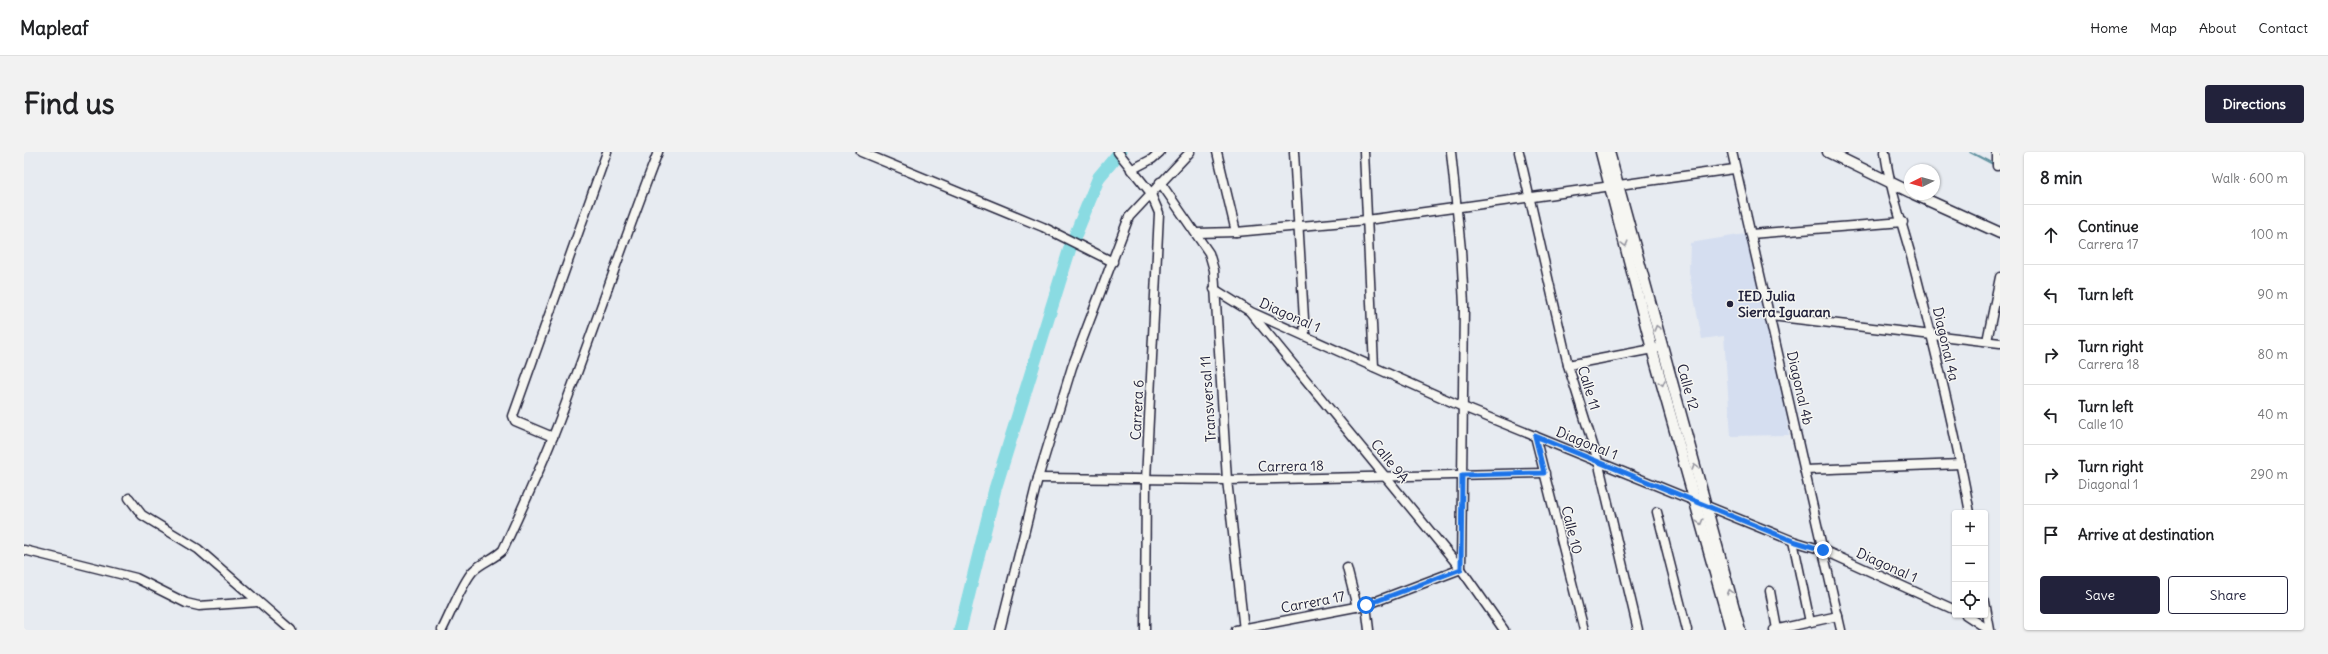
<!DOCTYPE html>
<meta charset="utf-8">
<style>
body{margin:0;font-family:Delius,sans-serif;background:#f2f2f2;color:#202124}
.controls{position:absolute;right:12px;bottom:12px;display:grid;overflow:hidden;border-radius:4px;box-shadow:0 1px 3px #0004}
.controls button{width:36px;height:36px;display:grid;place-items:center;padding:0;border:0;border-bottom:1px solid #e0e0e0;background:#fff;color:#202124;font:20px sans-serif}
.compass{position:absolute;left:1880px;top:12px;width:36px;height:36px;border-radius:50%;background:#fff;box-shadow:0 1px 3px #0004;rotate:265deg}
.stop{position:absolute;width:12px;height:12px;margin:-9px;border:3px solid #1a73e8;border-radius:50%;background:#fff}
.stop.end{background:#1a73e8;border-color:#fff;box-shadow:0 1px 4px #0008}
.list{margin:0;padding:0;list-style:none}
h2{display:flex;justify-content:space-between;align-items:center;height:52px;margin:0;padding:0 16px;font-size:17px}
h2 small{font-size:13px;font-weight:400;color:#757577}
.list li{display:grid;grid-template-columns:26px 1fr auto;gap:12px;align-items:center;box-sizing:border-box;height:60px;padding:0 16px;border-top:1px solid #e0e0e0}
.list b{display:block;font-size:15px;white-space:nowrap}
.list p{margin:0;font-size:13px;white-space:nowrap;color:#757577}
.list em{font-size:13px;font-style:normal;color:#757577}
.actions{display:flex;gap:8px;padding:12px 16px}
.actions a{flex:1;padding:9px 0;border:1px solid #22223b;border-radius:4px;text-align:center;font-size:14px;color:#22223b}
.actions .main{background:#22223b;color:#fff}
.icon{flex:none;width:22px;height:22px;fill:none;stroke:currentColor;stroke-width:2;stroke-linecap:round;stroke-linejoin:round}
.map{position:relative;flex:none;width:1976px;height:478px;overflow:hidden;border-radius:4px}
header{display:flex;align-items:center;gap:24px;box-sizing:border-box;height:56px;padding:0 20px;background:#fff;border-bottom:1px solid #e0e0e0}
header strong{font-size:19px}
nav{display:flex;gap:22px;margin-inline-start:auto;font-size:14px}
.intro{display:flex;align-items:center;justify-content:space-between;box-sizing:border-box;height:96px;padding:0 24px}
h1{margin:0;font-size:28px}
.button{padding:10px 18px;border-radius:4px;background:#22223b;color:#fff;font-size:14px;font-weight:700}
main{display:flex;gap:24px;padding:0 24px}
aside{flex:1;background:#fff;border-radius:4px;box-shadow:0 1px 3px #0004}
.map>svg:first-child{display:block}
</style>
<header>
<strong>Mapleaf</strong>
<nav><a>Home</a><a>Map</a><a>About</a><a>Contact</a></nav>
</header>
<div class="intro"><h1>Find us</h1><a class="button">Directions</a></div>
<main>
<div class="map">
<svg width="1976" height="478" viewBox="0 0 1976 478">
<rect width="100%" height="100%" fill="#e7ebf1"/>
<filter id="ink" filterUnits="userSpaceOnUse"><feTurbulence type="fractalNoise" baseFrequency=".025" numOctaves="2"/><feDisplacementMap in="SourceGraphic" scale="8" xChannelSelector="R" yChannelSelector="G"/><feConvolveMatrix kernelMatrix="1 2 1 2 8 2 1 2 1" color-interpolation-filters="sRGB"/></filter>
<g filter="url(#ink)">
<polygon fill="#d5def0" points="1721,82 1733,119 1754,204 1765,283 1707,284 1700,184 1678,187 1665,120 1666,91"/>
<g fill="none" stroke-linecap="round" stroke-linejoin="round">
<polyline stroke="#60919f" stroke-width="2" points="1946,0 1971,13"/>
<polyline stroke="#8adbe2" stroke-width="13" points="936,478 971,337 1046,96 1075,25 1096,0"/>
<g stroke="#22223b" stroke-width="11">
<g id="minor">
<polyline points="837,0 1019,75 1089,110"/>
<polyline points="1094,0 1126,40 1135,61 1122,328 1121,478"/>
<polyline points="1193,0 1212,80"/>
<polyline points="1270,0 1281,184"/>
<polyline points="1340,0 1350,215"/>
<polyline points="1495,0 1544,213 1574,309 1614,478"/>
<polyline points="1708,0 1817,478"/>
<path d="M 1861,0 C 1866,39 1880,77 1890,115 C 1911,196 1931,278 1946,361"/>
<polyline points="1973,14 1973,0"/>
<polyline points="1107,18 1128,7 1136,0"/>
<polyline points="1136,30 1185,101 1190,118 1203,328 1220,478"/>
<polyline points="1173,81 1212,80 1343,68 1710,17"/>
<polyline points="1727,82 1879,70"/>
<polyline points="1190,137 1227,160 1439,255 1769,389 1799,398 1931,458"/>
<polyline points="1227,161 1437,417 1480,478"/>
<polyline points="1747,164 1976,191"/>
<polyline points="1963,189 1976,125"/>
<polyline points="1544,213 1634,196"/>
<polyline points="1511,284 1560,478"/>
<polyline points="529,285 491,269 489,264 583,0"/>
<polyline points="1781,318 1937,312"/>
<polyline points="1014,326 1203,328 1521,321"/>
<polyline points="105,346 118,363 174,397 267,478"/>
<polyline points="1633,360 1663,478"/>
<polyline points="1769,389 1786,470"/>
<polyline points="0,398 112,426 162,451 175,454 234,450"/>
<polyline points="1323,416 1333,455"/>
<polyline points="1746,439 1753,477"/>
<polyline points="1961,450 1966,478"/>
<polyline points="1342,453 1345,478"/>
<polyline points="1942,463 1965,478"/>
<path d="M 418,478 C 426,463 438,431 449,419 C 458,410 470,407 479,398 C 499,354 520,310 537,264 C 570,177 600,88 634,0"/>
<polyline points="976,478 1014,326 1048,215 1105,65 1166,0"/>
<polyline points="1212,478 1342,453 1437,417 1440,153 1437,98 1427,0"/>
<polyline points="1750,478 1814,464"/>
</g>
</g>
<g stroke="#22223b" stroke-width="13">
<g id="tertiary">
<polyline points="1577,0 1628,197 1707,478"/>
<polyline points="1585,0 1716,478"/>
<polyline points="1804,0 1886,40"/>
<polyline points="1890,42 1976,81"/>
</g>
</g>
<use href="#minor" stroke="#f6f6f2" stroke-width="8"/>
<use href="#tertiary" stroke="#f6f6f2" stroke-width="10"/>
</g>
<defs><path id="oneway-chevron" d="M-2-3.5L2.5 0L-2 3.5" fill="none" stroke-width="1.6" stroke-linecap="round" stroke-linejoin="round"/></defs>
<g stroke="#9797a0">
<use href="#oneway-chevron" transform="translate(1601 92) rotate(75)"/>
<use href="#oneway-chevron" transform="translate(1633 176) rotate(-106)"/>
<use href="#oneway-chevron" transform="translate(1638 231) rotate(75)"/>
<use href="#oneway-chevron" transform="translate(1671 315) rotate(-106)"/>
<use href="#oneway-chevron" transform="translate(1676 370) rotate(74)"/>
<use href="#oneway-chevron" transform="translate(1706 440) rotate(-105)"/>
</g>
</g>
<g fill="none" stroke-linecap="round" stroke-linejoin="round" filter="url(#ink)">
<polyline stroke="#1a73e8" stroke-width="5" points="1342,453 1437,417 1438,323 1520,321 1511,284 1769,389 1799,398"/>
</g>
<circle fill="#22223b" stroke="#f6f6f2" stroke-width="1.5" cx="1706" cy="152" r="4"/>
<g text-anchor="middle" dominant-baseline="central" stroke-width="3" stroke-linejoin="round" paint-order="stroke">
<g font-size="14" font-weight="bold" fill="#22223b" stroke="#f6f6f2" text-anchor="start">
<text x="1714" y="144">IED Julia<tspan x="1714" dy="16">Sierra Iguaran</tspan></text>
</g>
<g font-size="14" fill="#22223b" stroke="#f6f6f2">
<text transform="translate(1266 163) rotate(24)">Diagonal 1</text>
<text transform="translate(1922 192) rotate(77)">Diagonal 4a</text>
<text transform="translate(1664 235) rotate(74)">Calle 12</text>
<text transform="translate(1565 236) rotate(73)">Calle 11</text>
<text transform="translate(1776 236) rotate(77)">Diagonal 4b</text>
<text transform="translate(1184 247) rotate(-94)">Transversal 11</text>
<text transform="translate(1113 258) rotate(-87)">Carrera 6</text>
<text transform="translate(1563 291) rotate(22)">Diagonal 1</text>
<text transform="translate(1366 309) rotate(51)">Calle 9A</text>
<text transform="translate(1267 314) rotate(-1)">Carrera 18</text>
<text transform="translate(1548 378) rotate(76)">Calle 10</text>
<text transform="translate(1863 413) rotate(24)">Diagonal 1</text>
<text transform="translate(1289 450) rotate(-11)">Carrera 17</text>
</g>
</g>
</svg>
<div class="controls">
<button>+</button>
<button>−</button>
<button><svg class="icon" aria-label="locate" viewBox="0 0 24 24"><circle cx="12" cy="12" r="6"/><path d="M12 2v4M12 18v4M2 12h4M18 12h4"/></svg></button>
</div>
<svg class="compass" viewBox="-18 -18 36 36"><path d="M0-13l5 13h-10z" fill="#e53935"/><path d="M0 13l5-13h-10z" fill="#757577"/></svg>
<div class="stop" style="left:1342px;top:453px"></div>
<div class="stop end" style="left:1799px;top:398px"></div>
</div>
<aside>
<h2>8 min<small>Walk · 600 m</small></h2>
<ul class="list">
<li><svg class="icon" aria-label="ahead" viewBox="0 0 24 24"><path d="M12 20V5M6 11l6-6 6 6"/></svg><div><b>Continue</b><p>Carrera 17</p></div><em>100 m</em></li>
<li><svg class="icon" aria-label="left" viewBox="0 0 24 24"><path d="M17 20v-9H6M10 6l-5 5 5 5"/></svg><div><b>Turn left</b></div><em>90 m</em></li>
<li><svg class="icon" aria-label="right" viewBox="0 0 24 24"><path d="M7 20v-9h11M14 6l5 5-5 5"/></svg><div><b>Turn right</b><p>Carrera 18</p></div><em>80 m</em></li>
<li><svg class="icon" aria-label="left" viewBox="0 0 24 24"><path d="M17 20v-9H6M10 6l-5 5 5 5"/></svg><div><b>Turn left</b><p>Calle 10</p></div><em>40 m</em></li>
<li><svg class="icon" aria-label="right" viewBox="0 0 24 24"><path d="M7 20v-9h11M14 6l5 5-5 5"/></svg><div><b>Turn right</b><p>Diagonal 1</p></div><em>290 m</em></li>
<li><svg class="icon" aria-label="arrive" viewBox="0 0 24 24"><path d="M6 21V4h12l-3 4 3 4H6"/></svg><div><b>Arrive at destination</b></div></li>
</ul>
<div class="actions"><a class="main">Save</a><a>Share</a></div>
</aside>
</main>
